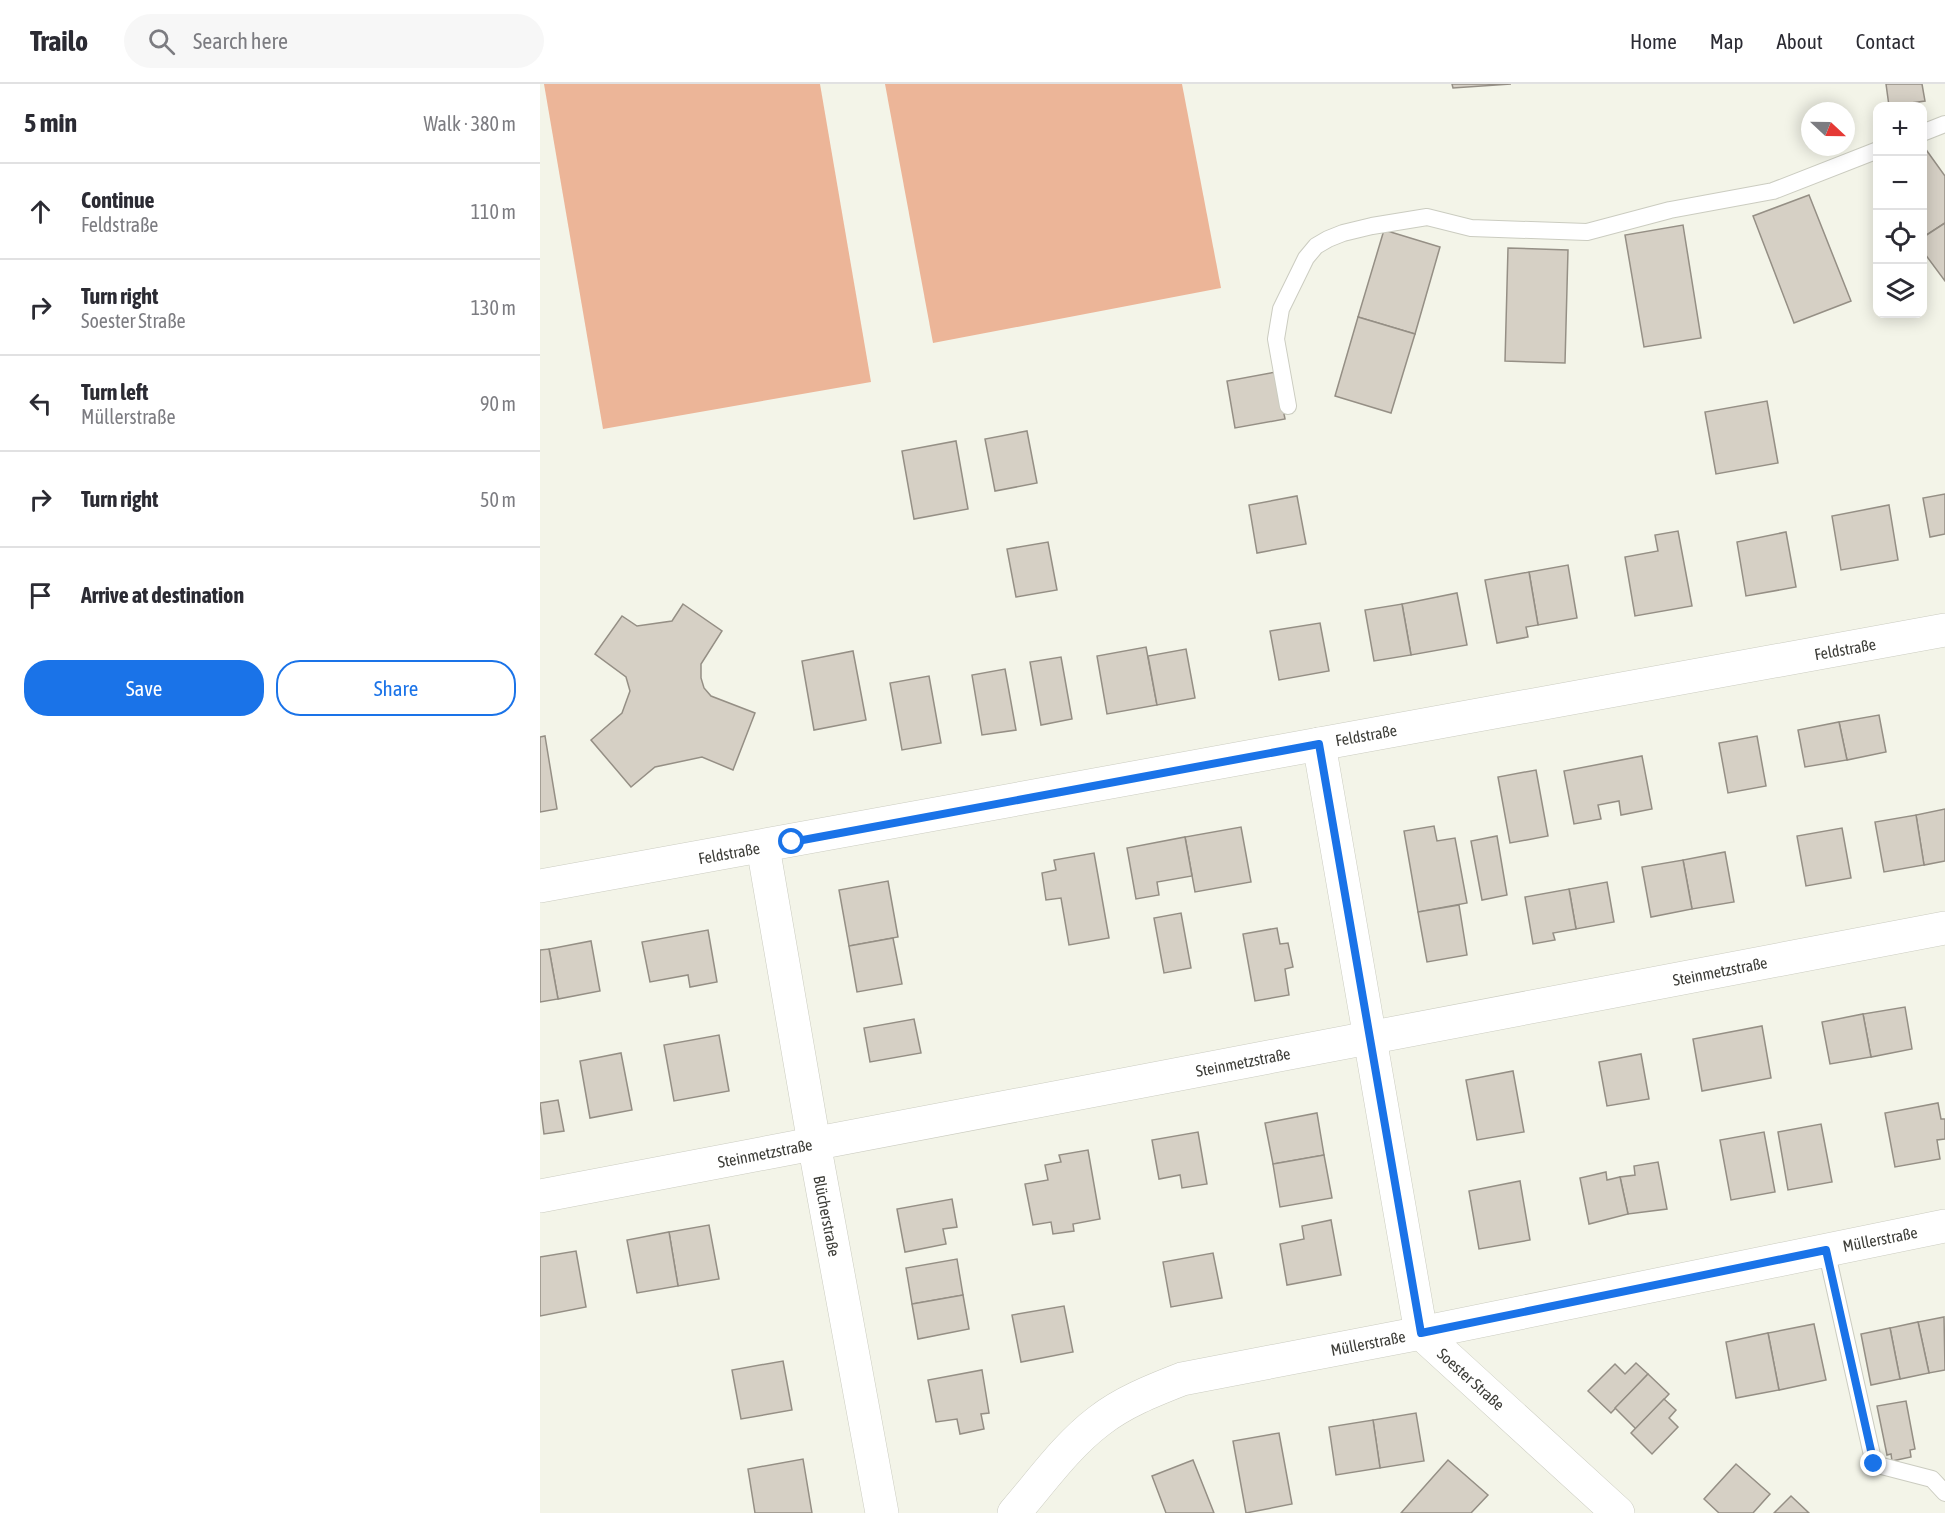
<!DOCTYPE html>
<meta charset="utf-8">
<style>
body{margin:0;font-family:"Asap Condensed",sans-serif;background:#f7f7f7;color:#2b2b33}
.controls{position:absolute;right:18px;top:18px;display:grid;overflow:hidden;border-radius:12px;box-shadow:0 3px 15px #0003}
.controls button{width:54px;height:54px;display:grid;place-items:center;padding:0;border:0;border-bottom:2px solid #e1e1e2;background:#fff;color:#2b2b33;font:30px sans-serif}
.compass{position:absolute;left:1261px;top:18px;width:54px;height:54px;border-radius:50%;background:#fff;box-shadow:0 3px 15px #0003;rotate:112deg}
.stop{position:absolute;width:18px;height:18px;margin:-14px;border:4px solid #1a73e8;border-radius:50%;background:#fff}
.stop.end{background:#1a73e8;border-color:#fff;box-shadow:0 2px 6px #0008}
.list{margin:0;padding:0;list-style:none}
h2{display:flex;justify-content:space-between;align-items:center;height:78px;margin:0;padding:0 24px;font-size:26px}
h2 small{font-size:20px;font-weight:400;color:#7c7c81}
.list li{display:grid;grid-template-columns:39px 1fr auto;gap:18px;align-items:center;box-sizing:border-box;height:96px;padding:0 24px;border-top:2px solid #e1e1e2}
.list b{display:block;font-size:22px;white-space:nowrap}
.list p{margin:0;font-size:20px;white-space:nowrap;color:#7c7c81}
.list em{font-size:20px;font-style:normal;color:#7c7c81}
.actions{display:flex;gap:12px;padding:18px 24px}
.actions a{flex:1;padding:14px 0;border:2px solid #1a73e8;border-radius:24px;text-align:center;font-size:21px;color:#1a73e8}
.actions .main{background:#1a73e8;color:#fff}
.icon{flex:none;width:33px;height:33px;fill:none;stroke:currentColor;stroke-width:2;stroke-linecap:round;stroke-linejoin:round}
.map{position:relative;flex:none;width:1405px;height:1429px;overflow:hidden}
header{display:flex;align-items:center;gap:36px;box-sizing:border-box;height:84px;padding:0 30px;background:#fff;border-bottom:2px solid #e1e1e2}
header strong{font-size:28px}
nav{display:flex;gap:33px;margin-inline-start:auto;font-size:21px}
.search{width:420px;height:54px;background:#f7f7f7;display:flex;align-items:center;gap:15px;box-sizing:border-box;padding:0 21px;border-radius:33px;color:#7c7c81;font-size:22px}
main{display:flex}
aside{flex:1;background:#fff}
.map>svg:first-child{display:block}
</style>
<header>
<strong>Trailo</strong>
<div class="search"><svg class="icon" aria-label="search" viewBox="0 0 24 24"><circle cx="10" cy="10" r="6"/><path d="M15 15l6 6"/></svg>Search here</div>
<nav><a>Home</a><a>Map</a><a>About</a><a>Contact</a></nav>
</header>
<main>
<aside>
<h2>5 min<small>Walk · 380 m</small></h2>
<ul class="list">
<li><svg class="icon" aria-label="ahead" viewBox="0 0 24 24"><path d="M12 20V5M6 11l6-6 6 6"/></svg><div><b>Continue</b><p>Feldstraße</p></div><em>110 m</em></li>
<li><svg class="icon" aria-label="right" viewBox="0 0 24 24"><path d="M7 20v-9h11M14 6l5 5-5 5"/></svg><div><b>Turn right</b><p>Soester Straße</p></div><em>130 m</em></li>
<li><svg class="icon" aria-label="left" viewBox="0 0 24 24"><path d="M17 20v-9H6M10 6l-5 5 5 5"/></svg><div><b>Turn left</b><p>Müllerstraße</p></div><em>90 m</em></li>
<li><svg class="icon" aria-label="right" viewBox="0 0 24 24"><path d="M7 20v-9h11M14 6l5 5-5 5"/></svg><div><b>Turn right</b></div><em>50 m</em></li>
<li><svg class="icon" aria-label="arrive" viewBox="0 0 24 24"><path d="M6 21V4h12l-3 4 3 4H6"/></svg><div><b>Arrive at destination</b></div></li>
</ul>
<div class="actions"><a class="main">Save</a><a>Share</a></div>
</aside>
<div class="map">
<svg width="1405" height="1429" viewBox="0 0 1405 1429">
<rect width="100%" height="100%" fill="#f3f4e8"/>
<g fill="#ecb598">
<polygon points="4,0 280,0 331,298 63,345"/>
<polygon points="345,0 642,0 681,204 393,259"/>
</g>
<g fill="#d6d0c5" stroke="#958f85" stroke-width="1.5">
<polygon points="912,0 971,0 913,4"/>
<polygon points="1346,0 1382,0 1385,17 1349,22"/>
<polygon points="1382,60 1405,92 1405,139 1382,154"/>
<polygon points="1269,111 1311,217 1254,239 1213,132"/>
<polygon points="1405,139 1405,197 1382,166 1382,154"/>
<polygon points="1143,141 1161,254 1104,263 1085,151"/>
<polygon points="844,146 900,163 875,250 818,233"/>
<polygon points="968,164 1028,166 1025,279 965,277"/>
<polygon points="818,233 875,250 851,329 795,312"/>
<polygon points="736,288 745,335 695,344 687,297"/>
<polygon points="1227,317 1238,379 1176,390 1165,328"/>
<polygon points="487,347 497,399 455,407 445,355"/>
<polygon points="416,357 428,425 374,435 362,367"/>
<polygon points="1405,410 1405,450 1390,453 1383,414"/>
<polygon points="757,412 766,460 717,469 709,421"/>
<polygon points="1349,421 1358,476 1301,486 1292,432"/>
<polygon points="1138,447 1152,522 1095,532 1085,473 1118,467 1115,451"/>
<polygon points="1246,448 1256,503 1206,512 1197,458"/>
<polygon points="508,458 517,506 476,513 467,465"/>
<polygon points="1028,481 1037,534 998,541 989,488"/>
<polygon points="989,488 998,541 986,543 988,553 957,559 945,496"/>
<polygon points="917,509 927,561 871,571 862,520"/>
<polygon points="143,520 182,547 161,580 161,594 164,604 171,612 215,629 193,686 162,673 115,683 91,703 51,656 82,629 90,607 86,593 55,570 82,532 97,542 132,537"/>
<polygon points="862,520 871,571 834,577 825,526"/>
<polygon points="780,539 789,587 739,596 730,547"/>
<polygon points="606,563 617,621 567,630 557,572"/>
<polygon points="646,565 655,614 617,621 608,572"/>
<polygon points="313,567 326,636 274,646 262,577"/>
<polygon points="521,573 532,635 501,641 490,578"/>
<polygon points="465,585 476,646 442,651 432,591"/>
<polygon points="389,592 401,659 362,666 350,599"/>
<polygon points="1339,631 1346,668 1307,676 1299,638"/>
<polygon points="1299,638 1307,676 1265,683 1258,646"/>
<polygon points="5,652 17,725 0,728 0,653"/>
<polygon points="1217,652 1226,702 1188,709 1179,659"/>
<polygon points="1102,672 1112,725 1081,731 1079,717 1058,721 1061,735 1034,740 1024,687"/>
<polygon points="996,686 1008,752 970,759 958,693"/>
<polygon points="1405,725 1405,777 1384,781 1376,731"/>
<polygon points="1376,731 1384,781 1344,788 1335,738"/>
<polygon points="894,742 897,757 915,754 927,819 878,828 864,747"/>
<polygon points="701,743 711,798 655,808 645,753"/>
<polygon points="1302,744 1311,794 1266,802 1257,752"/>
<polygon points="957,752 967,811 942,816 931,757"/>
<polygon points="645,753 652,792 617,798 619,811 596,815 587,764"/>
<polygon points="1185,768 1194,818 1152,825 1143,776"/>
<polygon points="554,769 569,854 529,861 521,814 506,816 502,789 516,786 514,776"/>
<polygon points="1143,776 1152,825 1111,833 1102,783"/>
<polygon points="348,797 358,853 309,862 299,806"/>
<polygon points="1067,798 1074,838 1036,845 1029,805"/>
<polygon points="1029,805 1036,845 1013,849 1015,856 993,860 985,813"/>
<polygon points="919,821 927,871 887,878 878,828"/>
<polygon points="641,829 651,884 624,889 614,834"/>
<polygon points="737,844 740,860 748,859 753,883 745,885 749,911 715,917 703,850"/>
<polygon points="168,846 177,898 150,903 148,891 110,898 102,858"/>
<polygon points="353,854 362,900 317,908 309,862"/>
<polygon points="51,857 60,907 18,915 9,865"/>
<polygon points="9,865 18,915 0,918 0,866"/>
<polygon points="1365,923 1372,965 1331,973 1323,930"/>
<polygon points="1323,930 1331,973 1290,980 1282,938"/>
<polygon points="374,935 381,969 330,978 324,944"/>
<polygon points="1222,942 1231,994 1162,1007 1153,955"/>
<polygon points="179,951 189,1007 134,1017 124,961"/>
<polygon points="81,969 92,1026 50,1034 40,977"/>
<polygon points="1101,970 1109,1015 1067,1022 1059,978"/>
<polygon points="973,987 984,1048 937,1056 926,996"/>
<polygon points="18,1016 24,1047 4,1050 0,1019"/>
<polygon points="1398,1019 1401,1035 1405,1035 1405,1055 1397,1056 1400,1075 1355,1083 1345,1029"/>
<polygon points="777,1029 784,1071 733,1080 725,1039"/>
<polygon points="1281,1040 1292,1098 1248,1106 1238,1048"/>
<polygon points="658,1048 667,1100 642,1104 640,1091 619,1095 612,1056"/>
<polygon points="1224,1048 1235,1108 1191,1116 1180,1056"/>
<polygon points="548,1066 560,1135 533,1140 534,1147 513,1150 511,1138 493,1141 485,1100 508,1096 505,1081 521,1078 519,1071"/>
<polygon points="784,1071 792,1114 740,1123 733,1080"/>
<polygon points="1118,1078 1127,1125 1088,1130 1080,1093 1095,1091 1094,1082"/>
<polygon points="1066,1088 1067,1096 1080,1093 1088,1130 1049,1140 1040,1094"/>
<polygon points="980,1097 990,1156 939,1165 929,1107"/>
<polygon points="412,1115 417,1143 403,1145 406,1160 365,1168 357,1125"/>
<polygon points="791,1136 801,1191 747,1201 740,1160 764,1155 762,1142"/>
<polygon points="169,1141 179,1195 138,1202 129,1148"/>
<polygon points="129,1148 138,1202 97,1209 87,1156"/>
<polygon points="36,1167 46,1223 0,1232 0,1173"/>
<polygon points="673,1169 682,1214 631,1223 623,1178"/>
<polygon points="417,1175 423,1211 372,1220 366,1184"/>
<polygon points="423,1211 429,1245 378,1255 372,1220"/>
<polygon points="524,1222 533,1268 481,1278 472,1231"/>
<polygon points="1404,1233 1405,1286 1389,1289 1378,1238"/>
<polygon points="1378,1238 1389,1289 1360,1295 1350,1244"/>
<polygon points="1274,1240 1286,1296 1239,1306 1228,1249"/>
<polygon points="1350,1244 1360,1295 1331,1301 1321,1250"/>
<polygon points="1228,1249 1239,1306 1196,1314 1186,1258"/>
<polygon points="243,1277 252,1326 201,1335 192,1286"/>
<polygon points="1096,1279 1108,1290 1071,1329 1048,1307 1075,1280 1085,1290"/>
<polygon points="442,1286 449,1329 441,1330 444,1345 420,1350 417,1335 396,1338 388,1296"/>
<polygon points="1108,1290 1129,1310 1096,1345 1075,1324"/>
<polygon points="1124,1315 1136,1326 1129,1334 1138,1343 1112,1370 1091,1349"/>
<polygon points="1366,1317 1375,1365 1370,1366 1371,1373 1352,1377 1351,1370 1347,1371 1337,1322"/>
<polygon points="876,1329 884,1377 840,1384 833,1336"/>
<polygon points="833,1336 840,1384 796,1391 789,1343"/>
<polygon points="739,1349 752,1420 706,1429 693,1357"/>
<polygon points="263,1375 272,1429 215,1429 208,1385"/>
<polygon points="653,1376 674,1429 626,1429 612,1392"/>
<polygon points="908,1376 948,1411 931,1429 861,1429"/>
<polygon points="1196,1380 1230,1410 1213,1429 1179,1429 1164,1415"/>
<polygon points="1251,1412 1269,1429 1234,1429"/>
</g>
<g fill="none" stroke-linecap="round" stroke-linejoin="round">
<g stroke="#cbccc0" stroke-width="18">
<g id="lane">
<polyline points="1382,49 1405,40"/>
<polyline points="748,322 736,255 741,225 766,174 776,162 788,155 803,149 832,142 887,133 931,144 1047,148 1130,126 1233,107 1338,66"/>
<polyline points="1286,1165 1334,1380 1392,1395 1405,1409"/>
</g>
</g>
<g stroke="#cbccc0" stroke-width="34">
<g id="street">
<polyline points="779,660 881,1249 1078,1429"/>
<polyline points="223,763 274,1059 342,1429"/>
<polyline points="0,802 1405,546"/>
<polyline points="0,1112 1405,844"/>
<path d="M 474,1429 C 501,1398 526,1362 559,1337 C 583,1318 614,1306 642,1295 L 881,1249 L 1405,1142"/>
</g>
</g>
<use href="#lane" stroke="#fff" stroke-width="16"/>
<use href="#street" stroke="#fff" stroke-width="33"/>
</g>
<g fill="none" stroke-linecap="round" stroke-linejoin="round">
<polyline stroke="#1a73e8" stroke-width="8" points="252,758 779,660 881,1249 1286,1166 1334,1380"/>
</g>
<g text-anchor="middle" dominant-baseline="central" stroke-width="4.5" stroke-linejoin="round" paint-order="stroke">
<g font-size="16" fill="#3d3d38" stroke="#fff">
<text transform="translate(1305 565) rotate(-10)">Feldstraße</text>
<text transform="translate(826 651) rotate(-10)">Feldstraße</text>
<text transform="translate(189 769) rotate(-10)">Feldstraße</text>
<text transform="translate(1180 887) rotate(-11)">Steinmetzstraße</text>
<text transform="translate(703 978) rotate(-11)">Steinmetzstraße</text>
<text transform="translate(225 1069) rotate(-11)">Steinmetzstraße</text>
<text transform="translate(287 1132) rotate(79)">Blücherstraße</text>
<text transform="translate(1340 1155) rotate(-11)">Müllerstraße</text>
<text transform="translate(828 1259) rotate(-11)">Müllerstraße</text>
<text transform="translate(931 1295) rotate(42)">Soester Straße</text>
</g>
</g>
</svg>
<div class="controls">
<button>+</button>
<button>−</button>
<button><svg class="icon" aria-label="locate" viewBox="0 0 24 24"><circle cx="12" cy="12" r="6"/><path d="M12 2v4M12 18v4M2 12h4M18 12h4"/></svg></button>
<button><svg class="icon" aria-label="layers" viewBox="0 0 24 24"><path d="M12 4l9 5-9 5-9-5zM3 14l9 5 9-5"/></svg></button>
</div>
<svg class="compass" viewBox="-18 -18 36 36"><path d="M0-13l5 13h-10z" fill="#e53935"/><path d="M0 13l5-13h-10z" fill="#7c7c81"/></svg>
<div class="stop" style="left:252px;top:758px"></div>
<div class="stop end" style="left:1334px;top:1380px"></div>
</div>
</main>
